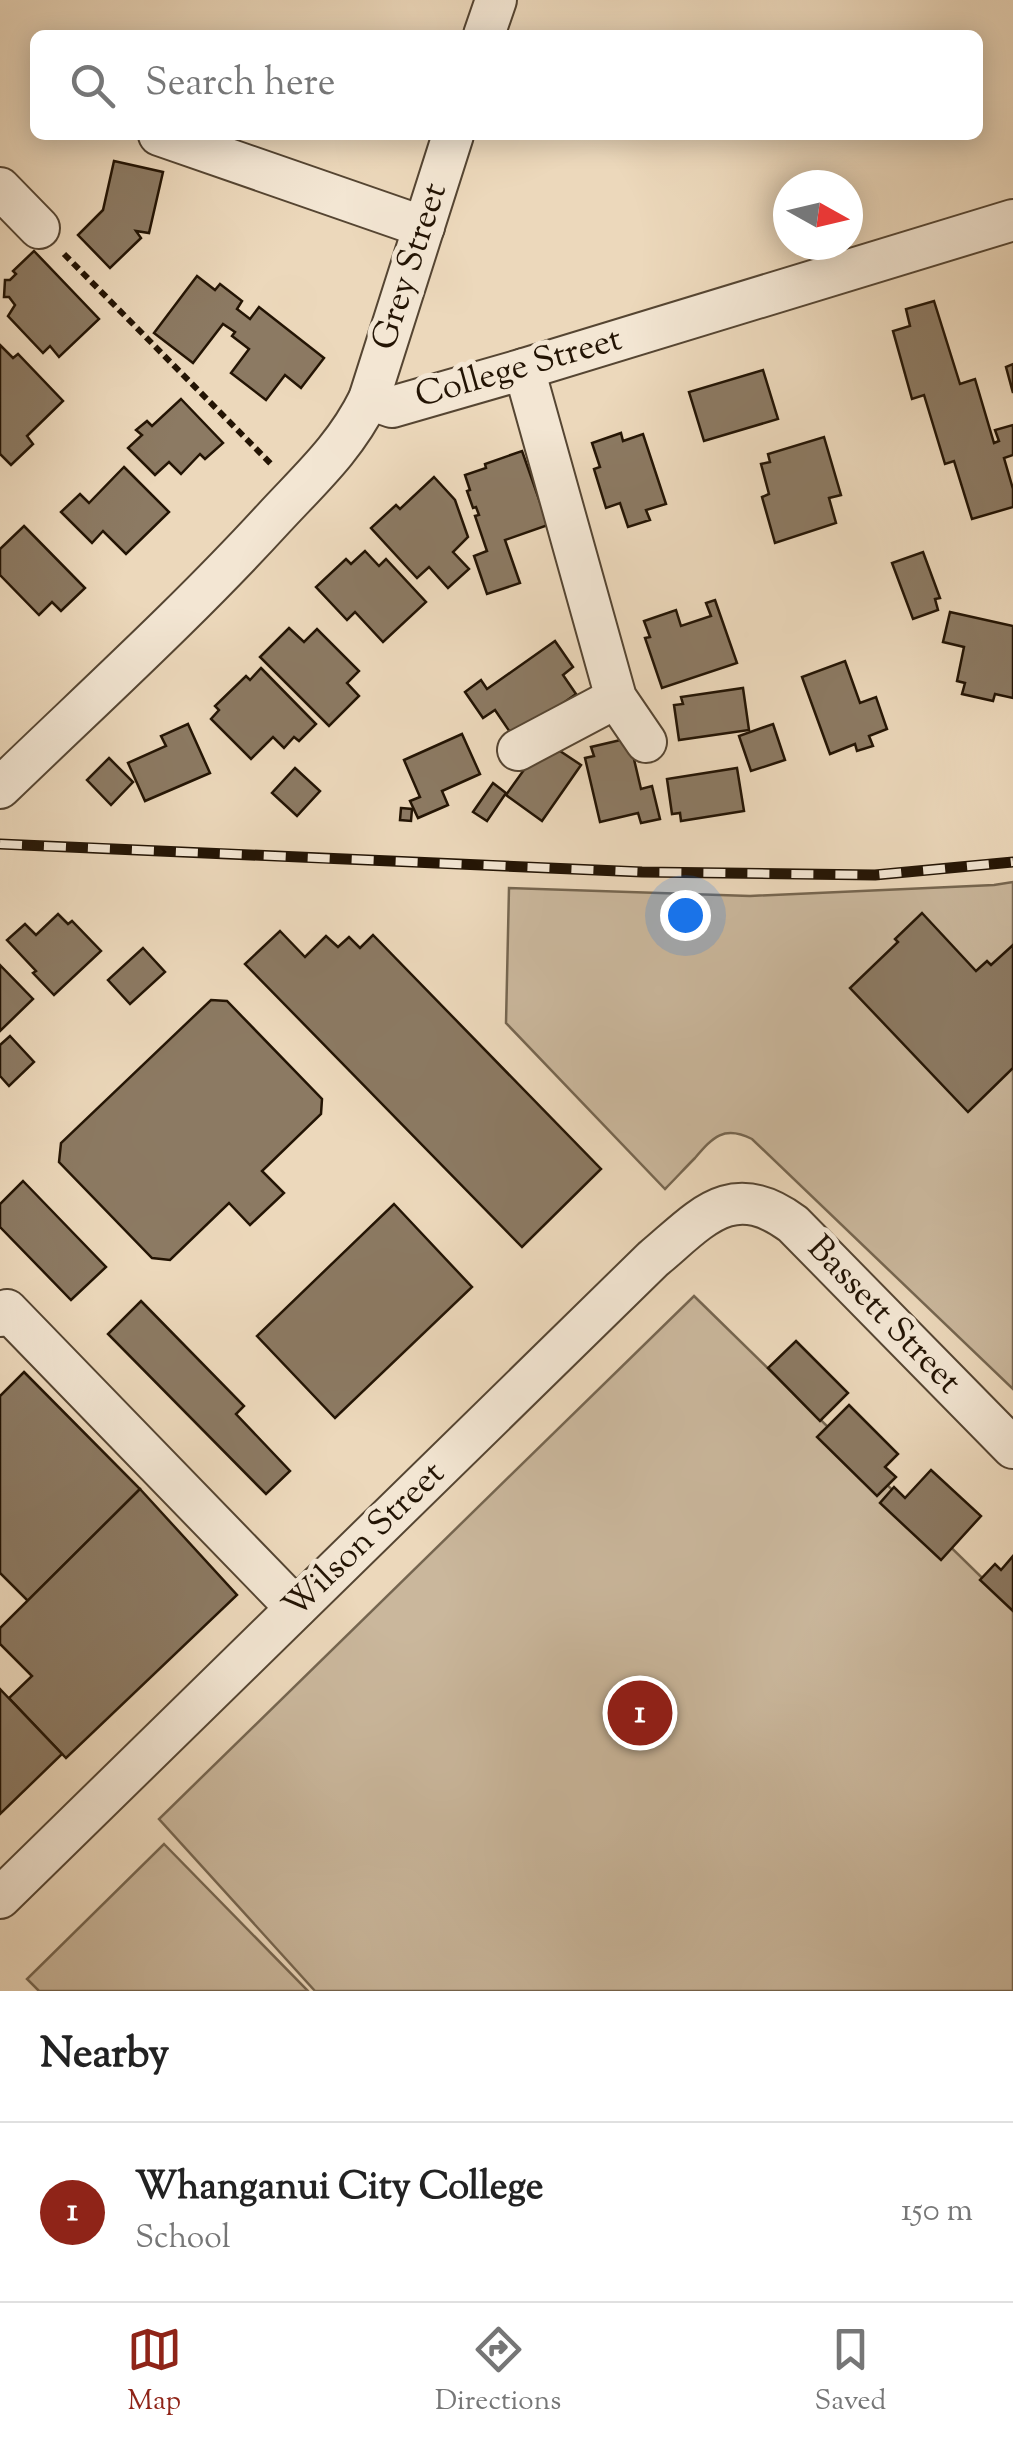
<!DOCTYPE html>
<style>
body{margin:0;font-family:"Sorts Mill Goudy",serif;background:#f2f2f2;color:#222}
.compass{position:absolute;left:773px;top:170px;width:90px;height:90px;border-radius:50%;background:#fff;box-shadow:0 5px 25px #0003;rotate:98deg}
.you{position:absolute;left:685px;top:915px;width:35px;height:35px;margin:-25px;border:8px solid #fff;border-radius:50%;background:#1a73e8;box-shadow:0 0 0 15px #1a73e833}
.badge{display:grid;place-items:center;width:65px;height:65px;border-radius:50%;background:#8f2418;color:#fff;font-size:32px;font-weight:700}
.pin{position:absolute;translate:-50% -50%;border:5px solid #fff;box-shadow:0 2px 10px #0006}
.list{margin:0;padding:0;list-style:none}
h2{display:flex;justify-content:space-between;align-items:center;height:130px;margin:0;padding:0 40px;font-size:42px}
h2 small{font-size:32px;font-weight:400;color:#767676}
.list li{display:grid;grid-template-columns:65px 1fr auto;gap:30px;align-items:center;box-sizing:border-box;height:180px;padding:0 40px;border-top:2px solid #e0e0e0}
.list b{display:block;font-size:38px;white-space:nowrap}
.list p{margin:0;font-size:32px;white-space:nowrap;color:#767676}
.list em{font-size:32px;font-style:normal;color:#767676}
.icon{flex:none;width:55px;height:55px;fill:none;stroke:currentColor;stroke-width:2;stroke-linecap:round;stroke-linejoin:round}
.map{position:relative;flex:none;width:1013px;height:1991px;overflow:hidden}
.search{position:absolute;background:#fff;box-shadow:0 5px 25px #0003;left:30px;right:30px;top:30px;height:110px;display:flex;align-items:center;gap:25px;box-sizing:border-box;padding:0 35px;border-radius:15px;color:#767676;font-size:38px}
.sheet{height:310px;background:#fff}
nav{display:flex;justify-content:space-around;align-items:center;box-sizing:border-box;height:140px;border-top:2px solid #e0e0e0;background:#fff;font-size:28px;color:#767676}
nav a{display:grid;justify-items:center;gap:5px}
nav .on{color:#8f2418}
.map>svg:first-child{display:block}
</style>
<div class="map">
<svg width="1013" height="1991" viewBox="0 0 1013 1991">
<rect width="100%" height="100%" fill="#ecd8bb"/>
<filter id="stains"><feTurbulence type="fractalNoise" baseFrequency=".002" numOctaves="4"/><feColorMatrix values="0 0 0 0 .2 0 0 0 0 .09 0 0 0 0 .02 0 0 0 .5 -.17"/></filter>
<radialGradient id="worn" r=".72"><stop offset=".6" stop-color="#630" stop-opacity="0"/><stop offset="1" stop-color="#630" stop-opacity=".3"/></radialGradient>
<g fill="#cab79c" stroke="#766650" stroke-width="2.5">
<path d="M 1013,882 L 1013,1389 L 752,1139 C 724,1125 713,1137 695,1158 C 685,1168 675,1179 665,1189 L 506,1023 L 509,888 L 750,896 L 994,885 Z"/>
<polygon points="694,1296 1013,1608 1013,1991 315,1991 159,1819"/>
<polygon points="164,1844 308,1991 39,1991 27,1979"/>
</g>
<g fill="#8c7a63" stroke="#231404" stroke-width="2.5">
<polygon points="114,161 163,172 149,233 136,231 141,238 110,268 78,235 103,210"/>
<polygon points="34,251 99,319 59,357 50,346 43,353 8,316 15,305 9,297 4,297 5,280 10,280 16,274 13,271"/>
<polygon points="197,276 215,290 220,284 242,301 237,309 250,319 259,307 324,358 301,388 285,375 266,400 231,373 249,349 232,336 235,332 223,324 193,363 154,333"/>
<polygon points="934,301 960,384 975,379 994,443 999,441 995,430 1013,425 1013,455 1004,458 1013,489 1013,507 972,519 954,461 945,464 924,395 912,399 893,331 910,326 906,309"/>
<polygon points="0,345 13,358 18,354 63,401 27,436 33,444 11,465 0,454"/>
<polygon points="1013,364 1013,393 1006,367"/>
<polygon points="763,370 778,419 704,441 689,392"/>
<polygon points="181,399 223,443 205,459 200,454 181,474 169,462 155,475 128,448 142,435 136,430 147,421 152,426"/>
<polygon points="621,433 623,441 643,434 666,504 646,510 650,520 628,527 620,503 606,508 594,469 600,467 592,443"/>
<polygon points="824,437 841,495 829,498 836,523 775,543 762,497 769,494 761,464 770,462 768,454"/>
<polygon points="522,451 548,525 505,540 520,583 487,594 474,556 487,551 475,516 479,515 476,507 473,508 467,491 470,490 465,475 486,468 485,464"/>
<polygon points="124,467 169,512 126,554 103,531 92,543 61,512 80,494 89,503"/>
<polygon points="434,477 455,500 468,537 453,552 469,569 448,588 429,567 417,578 371,528 396,505 400,509"/>
<polygon points="24,526 85,588 61,611 52,602 39,615 0,575 0,549"/>
<polygon points="365,551 379,566 386,559 426,602 383,642 355,612 347,620 316,587 346,559 351,564"/>
<polygon points="923,552 940,598 935,599 938,610 913,619 892,563"/>
<polygon points="715,600 737,663 662,688 645,638 650,637 644,621 676,610 681,626 711,616 706,603"/>
<polygon points="950,612 1013,626 1013,698 995,694 993,701 962,694 965,683 957,681 964,647 943,642"/>
<polygon points="289,628 304,642 317,629 359,671 347,683 359,696 329,726 260,657"/>
<polygon points="555,641 573,667 563,675 576,694 514,738 495,710 483,718 465,692 481,680 487,689"/>
<polygon points="845,661 860,703 876,697 887,729 869,736 873,746 857,751 855,744 830,754 802,677"/>
<polygon points="261,668 316,724 299,741 294,737 284,748 273,737 251,759 211,719 219,710 215,706 246,676 250,680"/>
<polygon points="743,688 749,730 679,740 674,705 683,704 681,697"/>
<polygon points="188,724 210,773 145,801 128,763 166,746 161,736"/>
<polygon points="773,724 785,760 751,771 739,736"/>
<polygon points="462,734 480,774 442,791 448,805 418,818 410,801 420,797 404,760"/>
<polygon points="629,738 641,789 652,786 660,819 641,823 638,813 600,822 585,758 594,756 591,747"/>
<polygon points="551,745 581,765 542,821 506,795 541,746"/>
<polygon points="109,758 133,782 111,805 87,780"/>
<polygon points="295,768 320,791 297,816 272,793"/>
<polygon points="737,768 744,811 681,821 680,813 672,814 667,779"/>
<polygon points="493,783 506,793 487,821 473,812"/>
<polygon points="401,808 412,809 411,821 400,820"/>
<polygon points="922,913 976,971 987,961 991,965 1013,945 1013,1068 968,1112 850,988 898,942 895,939"/>
<polygon points="58,914 68,924 72,921 101,951 54,995 33,973 36,971 7,940 25,924 36,935"/>
<polygon points="280,931 305,957 326,936 338,947 349,937 360,948 373,935 601,1169 522,1247 245,964"/>
<polygon points="143,948 165,972 130,1004 108,980"/>
<polygon points="0,965 33,999 0,1031"/>
<polygon points="211,1000 227,1001 322,1099 321,1114 262,1171 284,1193 250,1225 229,1203 170,1260 152,1258 59,1162 61,1143"/>
<polygon points="10,1036 34,1062 9,1086 0,1076 0,1045"/>
<polygon points="23,1181 106,1267 71,1300 0,1227 0,1204"/>
<polygon points="394,1204 472,1287 335,1418 257,1336"/>
<polygon points="141,1301 244,1406 236,1414 290,1471 266,1494 108,1334"/>
<polygon points="796,1341 848,1393 820,1421 768,1368"/>
<polygon points="24,1372 140,1489 28,1601 0,1573 0,1396"/>
<polygon points="849,1405 898,1454 885,1467 896,1477 877,1496 817,1437"/>
<polygon points="931,1470 981,1516 941,1560 880,1503 894,1487 905,1498"/>
<polygon points="140,1489 237,1595 66,1758 9,1698 32,1676 0,1644 0,1628"/>
<polygon points="1013,1556 1013,1611 980,1580 995,1564 1001,1570"/>
<polygon points="0,1689 62,1754 0,1814"/>
</g>
<g fill="none" stroke-linecap="round" stroke-linejoin="round">
<g stroke="#554532" stroke-width="44">
<g id="minor">
<polyline points="484,35 496,0"/>
<polyline points="159,135 424,227"/>
<polyline points="0,188 39,228"/>
<polyline points="524,369 616,698 646,742"/>
<polyline points="369,399 392,407 524,369 1013,220"/>
<polyline points="518,750 616,698"/>
<path d="M 0,788 C 92,699 187,613 274,518 C 310,479 345,448 369,399 L 453,135"/>
<polyline points="0,1316 7,1310 296,1608"/>
<path d="M 0,1898 L 653,1259 C 701,1219 731,1178 793,1224 L 1013,1448"/>
</g>
</g>
<polyline stroke="#231404" stroke-width="6" stroke-dasharray="8 5" stroke-linecap="butt" points="64,254 273,466"/>
<use href="#minor" stroke="#f3e6d3" stroke-width="40"/>
<g stroke="#231404" stroke-width="11">
<polyline id="rail" points="0,844 642,872 875,875 1013,862"/>
</g>
<use href="#rail" stroke="#f3e6d3" stroke-width="8" stroke-dasharray="22" stroke-linecap="butt"/>
</g>
<g text-anchor="middle" dominant-baseline="central" stroke-width="10" stroke-linejoin="round" paint-order="stroke">
<g font-size="35" fill="#231404" stroke="#f3e6d3">
<text transform="translate(411 267) rotate(-72)">Grey Street</text>
<text transform="translate(519 369) rotate(-16)">College Street</text>
<text transform="translate(883 1316) rotate(46)">Bassett Street</text>
<text transform="translate(365 1541) rotate(-44)">Wilson Street</text>
</g>
</g>
<rect width="100%" height="100%" filter="url(#stains)"/>
<rect width="100%" height="100%" fill="url(#worn)"/>
</svg>
<svg class="compass" viewBox="-18 -18 36 36"><path d="M0-13l5 13h-10z" fill="#e53935"/><path d="M0 13l5-13h-10z" fill="#767676"/></svg>
<div class="you"></div>
<div class="pin badge" style="left:640px;top:1713px">1</div>
<div class="search"><svg class="icon" aria-label="search" viewBox="0 0 24 24"><circle cx="10" cy="10" r="6"/><path d="M15 15l6 6"/></svg>Search here</div>
</div>
<section class="sheet">
<h2>Nearby<small></small></h2>
<ul class="list">
<li><span class="badge">1</span><div><b>Whanganui City College</b><p>School</p></div><em>150 m</em></li>
</ul>
</section>
<nav>
<a class="on"><svg class="icon" aria-label="map" viewBox="0 0 24 24"><path d="M3 6l6-2 6 2 6-2v14l-6 2-6-2-6 2zM9 4v14M15 6v14"/></svg>Map</a>
<a><svg class="icon" aria-label="directions" viewBox="0 0 24 24"><path d="M12 3l9 9-9 9-9-9zM9 14v-3h6M13 9l2 2-2 2"/></svg>Directions</a>
<a><svg class="icon" aria-label="saved" viewBox="0 0 24 24"><path d="M7 4h10v16l-5-4-5 4z"/></svg>Saved</a>
</nav>
